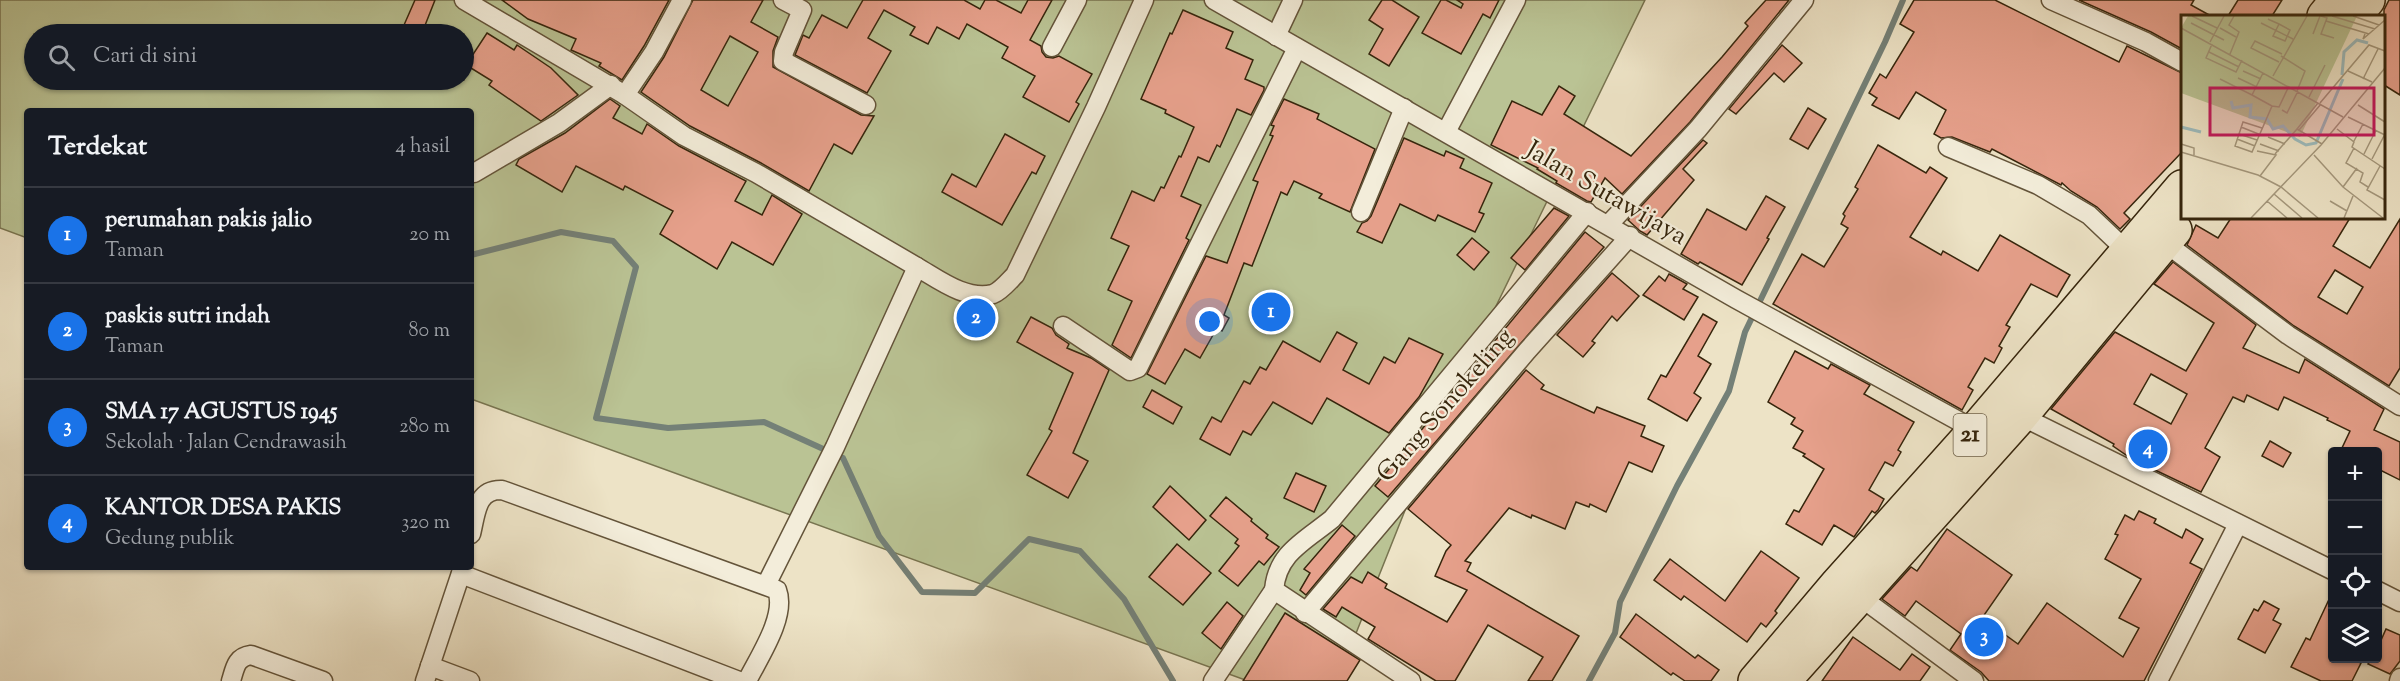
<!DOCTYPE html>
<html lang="id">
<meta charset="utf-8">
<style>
body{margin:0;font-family:"Sorts Mill Goudy",serif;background:#242831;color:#f1f3f6}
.controls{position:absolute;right:18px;bottom:18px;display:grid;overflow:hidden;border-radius:6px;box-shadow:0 2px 4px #0004}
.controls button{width:54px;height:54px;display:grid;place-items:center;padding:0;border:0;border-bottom:2px solid #363941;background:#171b24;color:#f1f3f6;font:30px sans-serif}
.you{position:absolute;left:1210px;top:322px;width:21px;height:21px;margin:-15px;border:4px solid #fff;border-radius:50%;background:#1a73e8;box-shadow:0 0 0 9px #1a73e833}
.badge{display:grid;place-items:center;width:39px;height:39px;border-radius:50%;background:#1a73e8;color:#fff;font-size:20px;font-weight:700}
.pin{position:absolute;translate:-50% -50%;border:3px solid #fff;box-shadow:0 2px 6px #0006}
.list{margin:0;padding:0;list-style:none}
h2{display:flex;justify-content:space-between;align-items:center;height:78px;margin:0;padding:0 24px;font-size:26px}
h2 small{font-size:20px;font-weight:400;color:#9ea1a6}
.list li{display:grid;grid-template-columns:39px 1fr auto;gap:18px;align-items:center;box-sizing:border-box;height:96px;padding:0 24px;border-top:2px solid #363941}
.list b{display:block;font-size:22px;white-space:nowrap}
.list p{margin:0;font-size:20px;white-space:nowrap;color:#9ea1a6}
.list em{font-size:20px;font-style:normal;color:#9ea1a6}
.icon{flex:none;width:33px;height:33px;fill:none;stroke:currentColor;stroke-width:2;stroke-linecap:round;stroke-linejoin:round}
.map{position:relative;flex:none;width:2400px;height:681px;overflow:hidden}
.search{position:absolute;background:#171b24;box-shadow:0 2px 4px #0004;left:24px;top:24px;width:450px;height:66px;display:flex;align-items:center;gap:15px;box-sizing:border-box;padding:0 21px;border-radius:33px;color:#9ea1a6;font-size:22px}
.panel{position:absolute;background:#171b24;box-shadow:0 2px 4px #0004;left:24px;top:108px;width:450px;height:462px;border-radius:6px}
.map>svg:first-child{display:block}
</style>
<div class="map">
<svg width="2400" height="681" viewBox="0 0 2400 681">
<rect width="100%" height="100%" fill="#ede3c6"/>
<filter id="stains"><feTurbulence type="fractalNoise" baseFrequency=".00333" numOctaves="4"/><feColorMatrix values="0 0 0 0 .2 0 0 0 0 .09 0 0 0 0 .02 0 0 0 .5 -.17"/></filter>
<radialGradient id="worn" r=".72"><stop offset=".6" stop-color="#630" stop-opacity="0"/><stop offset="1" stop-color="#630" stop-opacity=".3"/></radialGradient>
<path fill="#bac394" stroke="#787450" stroke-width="1.5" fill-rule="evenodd" d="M 0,0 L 1645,0 L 1443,415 L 1337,681 L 1248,681 L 471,399 L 471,111 L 27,111 L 27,238 L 0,228 ZM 34,34 L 464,34 L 464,80 L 34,80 Z"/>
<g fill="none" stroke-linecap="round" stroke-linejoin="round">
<g stroke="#748077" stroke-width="6">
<polyline points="471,255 561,232 613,241 636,267 596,418 668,428 764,422 843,458 879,536 922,592 975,593 1029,539 1080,551 1124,599 1173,681"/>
<polyline points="1589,681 1615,633 1620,602 1677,486 1729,391 1745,332 1885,42 1903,0"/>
</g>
</g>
<g fill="#e6a08b" stroke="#36250c" stroke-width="1.5" fill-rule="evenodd">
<polygon points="415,0 435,0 422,33 404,25"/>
<polygon points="502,0 669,0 644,46 622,80 599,66 601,63 571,50 576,39 528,19"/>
<path d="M 693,0 L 763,0 L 751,22 L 778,37 L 773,51 L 773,67 L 861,115 L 874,116 L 852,154 L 834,144 L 809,191 L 761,163 L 690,126 L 641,92 L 664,57 ZM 730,36 L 758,52 L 728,106 L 701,90 Z"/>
<polygon points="863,0 964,0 980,9 985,0 996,0 1021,13 1028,0 1052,0 1030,40 1041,46 1042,52 1046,57 1053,58 1059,56 1092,74 1076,102 1079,104 1069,122 1023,97 1035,76 1002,58 1008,47 967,24 959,39 937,27 928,44 910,35 915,27 884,10 868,38 891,51 867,93 795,55 803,35 809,38 822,15 847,28"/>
<polygon points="1382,0 1392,0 1419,17 1389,66 1369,54 1383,29 1369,20"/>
<polygon points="1441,0 1446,0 1461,8 1463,4 1457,0 1499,0 1490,18 1483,14 1461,54 1422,33"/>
<polygon points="1766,0 1789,0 1690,122 1622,194 1605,178 1591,202 1587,201 1556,183 1557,181 1537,169 1538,168 1491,145 1512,101 1542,115 1559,86 1575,96 1564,114 1631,156 1722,57 1748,26 1745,23"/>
<polygon points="1914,0 1995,0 2119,62 2127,46 2182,73 2182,152 2124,213 2130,219 2120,229 2097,207 2071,191 2062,183 2061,185 1992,149 1990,152 1952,137 1941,138 1934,134 1946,110 1916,92 1899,119 1872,105 1877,98 1869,93 1880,74 1886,78 1914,32 1900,24"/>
<polygon points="2079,0 2194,0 2191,5 2211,16 2182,16 2182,49 2151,32"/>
<polygon points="2238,0 2282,0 2272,16 2228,16"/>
<polygon points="2389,0 2400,0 2400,95 2384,85 2384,10"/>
<polygon points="1183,10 1233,32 1226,48 1253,60 1245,79 1264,87 1264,90 1251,115 1237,109 1220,147 1217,145 1209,162 1198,157 1181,196 1201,205 1186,238 1189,240 1131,358 1112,345 1132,301 1108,290 1129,246 1111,238 1132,191 1154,201 1161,187 1164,188 1179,156 1181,157 1194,127 1165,113 1166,110 1141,99 1170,33 1172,34"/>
<polygon points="487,33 514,50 517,45 551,68 578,95 541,121 489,85 492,81 466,65"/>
<polygon points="1782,45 1802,63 1784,82 1774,73 1736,114 1729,109"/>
<polygon points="610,99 620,106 613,118 642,134 647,124 679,146 746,181 735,201 762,215 772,195 802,214 773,265 732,242 717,269 660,234 673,211 625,186 623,190 576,166 562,192 516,165 519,159 565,133"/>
<polygon points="1284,99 1319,114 1317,119 1375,149 1350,212 1319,198 1322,194 1294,181 1287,195 1281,192 1252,266 1244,263 1224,315 1229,318 1222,331 1217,328 1200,358 1185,349 1165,384 1147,374 1206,256 1227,263 1258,182 1253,180 1273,136 1270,135 1274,126 1271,125"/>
<polygon points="1808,108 1826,119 1808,149 1790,139"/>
<polygon points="1005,134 1045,156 1036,174 1032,172 1002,225 942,192 952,174 976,187"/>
<polygon points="1404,138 1444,156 1446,151 1464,159 1460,168 1492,183 1479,212 1484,214 1475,232 1438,215 1435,221 1400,204 1382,243 1357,232 1362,223 1367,221 1371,216"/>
<polygon points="1703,140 1707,143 1683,169 1694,180 1647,235 1640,231 1628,220"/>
<polygon points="1878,145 1926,173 1930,167 1947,178 1910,237 1941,255 1943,251 1978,271 2000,235 2070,275 2057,297 2031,284 2006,325 2010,327 1999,346 2002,348 1994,363 1985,358 1968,387 1973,390 1962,410 1773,304 1802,254 1824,267 1848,228 1841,224 1845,216 1843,214 1858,189 1855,187"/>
<polygon points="1766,196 1785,207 1767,238 1769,239 1742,285 1700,262 1698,264 1681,254 1707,209 1746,230"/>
<polygon points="1554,208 1569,216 1525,270 1511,258"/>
<path d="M 2231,218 L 2350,218 L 2333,246 L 2370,268 L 2400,219 L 2400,368 L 2389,386 L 2294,326 L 2187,245 L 2196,225 L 2218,238 ZM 2335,270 L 2363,287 L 2347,314 L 2318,297 Z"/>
<polygon points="1585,232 1604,247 1388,497 1375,486"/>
<polygon points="1472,238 1489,252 1474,270 1457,255"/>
<path d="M 2173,262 L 2256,325 L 2243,348 L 2299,373 L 2305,359 L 2384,409 L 2374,430 L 2400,442 L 2400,480 L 2378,469 L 2378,452 L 2351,452 L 2342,448 L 2350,431 L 2327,420 L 2328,418 L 2284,397 L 2278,410 L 2247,395 L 2244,402 L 2233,397 L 2205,448 L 2220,457 L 2201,492 L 2132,459 L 2113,446 L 2114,444 L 2051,409 L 2115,332 L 2186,371 L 2214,323 L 2154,284 ZM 2151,374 L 2187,394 L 2171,424 L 2134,404 Z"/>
<polygon points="1612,273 1639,296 1617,321 1612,316 1592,341 1595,343 1583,357 1557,335"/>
<polygon points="1669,274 1687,284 1683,289 1698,297 1684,320 1643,295 1659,276 1665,281"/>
<polygon points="1703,314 1717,322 1698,356 1711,364 1694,393 1701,398 1687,421 1648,399 1661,375 1666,377"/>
<polygon points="1031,317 1052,328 1056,335 1069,344 1067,348 1091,358 1109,370 1073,453 1088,461 1068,498 1027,475 1052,431 1049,429 1073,373 1017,342"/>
<polygon points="1337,332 1357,343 1343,370 1369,384 1384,357 1395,363 1409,338 1443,354 1419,397 1389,433 1327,398 1312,424 1273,402 1251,435 1243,431 1230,455 1200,439 1212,417 1221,422 1244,381 1250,384 1260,367 1266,370 1283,341 1320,362"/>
<polygon points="1795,351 1828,369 1831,364 1870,385 1864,394 1914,422 1898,450 1901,452 1893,466 1885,462 1869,490 1884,499 1878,510 1875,513 1872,511 1854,537 1834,525 1822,545 1786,524 1794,510 1799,512 1824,469 1803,456 1805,454 1793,448 1803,431 1791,424 1795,418 1768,402"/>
<polygon points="1526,370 1544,385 1541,389 1594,413 1597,407 1645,426 1641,436 1664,446 1652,472 1629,462 1606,512 1590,504 1589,507 1576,502 1565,529 1532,515 1531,518 1509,508 1465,561 1471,563 1467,571 1579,636 1552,681 1528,681 1543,657 1488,625 1455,681 1436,681 1368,639 1375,627 1342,607 1336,617 1323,609 1351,577 1362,583 1368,572 1387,584 1385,588 1447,622 1467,590 1435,576 1446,551 1451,545 1408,509"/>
<polygon points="1152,390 1182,407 1173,424 1143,407"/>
<polygon points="2270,441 2291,453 2283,467 2262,456"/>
<polygon points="1296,473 1326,486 1314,512 1284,498"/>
<polygon points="1170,486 1206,520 1189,540 1153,507"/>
<polygon points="1226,497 1252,519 1251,521 1268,535 1266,538 1279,547 1264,565 1259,561 1238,586 1219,571 1239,546 1235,543 1238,539 1210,516"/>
<polygon points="2139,511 2156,519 2154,523 2182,538 2186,529 2203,539 2190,563 2202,569 2144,681 1989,681 1981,672 1950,650 1961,634 1942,620 1916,601 1905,616 1882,599 1911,567 1917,571 1947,529 2012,575 1982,618 2018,644 2047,603 2123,657 2139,628 2119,618 2141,579 2105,559 2118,535 2115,534 2125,515 2134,520"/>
<polygon points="1342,525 1355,536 1306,595 1300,590 1310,573 1304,569"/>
<polygon points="1177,544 1211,573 1183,605 1149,577"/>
<polygon points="1761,551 1799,578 1775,611 1777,613 1766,627 1761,623 1747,642 1684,596 1681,600 1654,580 1670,559 1725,601"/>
<polygon points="2332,593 2332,658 2350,658 2361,663 2352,681 2321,681 2291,667 2306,638 2310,640"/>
<polygon points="2264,601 2279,609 2273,620 2281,624 2265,653 2238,639 2254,609 2258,611"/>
<polygon points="1227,602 1243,616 1221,649 1202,633"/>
<polygon points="1285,613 1360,660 1347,681 1243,681"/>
<polygon points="1636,614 1695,658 1698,655 1719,670 1711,681 1685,681 1673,673 1671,675 1620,637"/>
<polygon points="2386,629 2400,635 2400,661 2390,674 2368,664 2372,658 2378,658 2378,647"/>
<polygon points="1853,637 1900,670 1912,654 1930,667 1920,681 1822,681"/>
</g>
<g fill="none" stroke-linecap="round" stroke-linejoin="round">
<g stroke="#64543a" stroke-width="21">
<g id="street">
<polyline points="464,0 625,95 654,52 682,0"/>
<polyline points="783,0 802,10 784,52 783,61 866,105"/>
<polyline points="1214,0 1736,299 1975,430"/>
<polyline points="2051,0 2146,42 2182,62"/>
<polyline points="1276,36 1293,0"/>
<polyline points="1052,47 1077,0"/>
<polyline points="625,95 684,136 756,173 917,267"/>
<polyline points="1446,132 1516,0"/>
<polyline points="1948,147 2038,185 2089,215 2127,251"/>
<polyline points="474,173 559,123 611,85"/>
<polyline points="1361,212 1404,108"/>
<polyline points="1609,224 1698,129 1804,0"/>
<polyline points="2164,242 2288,335 2400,406"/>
<polyline points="1063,326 1130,371 1138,368 1297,48"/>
<polyline points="2021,416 2332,570"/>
<path d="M 471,534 C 476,514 476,489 502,490 L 777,590 C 787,616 759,657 747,681"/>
<polyline points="461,574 739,681"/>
<path d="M 766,585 L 835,447 L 917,267 C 938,279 966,301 993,294 C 1001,291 1009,281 1015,275 L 1096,107 L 1144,0"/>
<polyline points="2378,591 2400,602"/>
<polyline points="1859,596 1974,681"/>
<polyline points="1305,613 1527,351 1630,236"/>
<polyline points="430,666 470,681"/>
<path d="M 231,681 C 235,668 236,657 251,655 L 323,681"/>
<polyline points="425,681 463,567"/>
<polyline points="1213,681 1274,590"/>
<path d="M 1411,681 L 1274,590 C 1277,553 1305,541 1332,519 L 1587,212"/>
<polyline points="2158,681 2238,524"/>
<polyline points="2399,681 2400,678"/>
</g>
</g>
<g stroke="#36250c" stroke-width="36">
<g id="highway">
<polyline points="2324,16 2337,0"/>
<polyline points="2355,16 2368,0"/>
<polyline points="1790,674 2021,416 2175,230"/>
<polyline points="1755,681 1838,583 1975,430 2182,187"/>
</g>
</g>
<use href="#street" stroke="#f3edda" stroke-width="18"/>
<use href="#highway" stroke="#ede3c6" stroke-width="33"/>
</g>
<g text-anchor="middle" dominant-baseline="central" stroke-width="4.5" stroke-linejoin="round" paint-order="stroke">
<rect fill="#f3edda" stroke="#6f614a" stroke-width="1.5" x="1953.5" y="414" width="33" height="42" rx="4.5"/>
<g font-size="24" font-weight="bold" fill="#36250c">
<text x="1970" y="435">21</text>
</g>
<g font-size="26" fill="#36250c" stroke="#f3edda">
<text transform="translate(1606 194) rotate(30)">Jalan Sutawijaya</text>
<text transform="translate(1446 406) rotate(-49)">Gang Sonokeling</text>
</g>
</g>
<g transform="translate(2181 15)">
<rect width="204" height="204" fill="#ede3c6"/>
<path d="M 7,1 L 176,1 L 119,122 L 0,78 L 0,13 Z" fill="#bac394"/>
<path fill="none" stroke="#9dbcbe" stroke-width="3" d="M 161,60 L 163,37 L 176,25 L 187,28M 50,86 L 52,93 L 70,90 L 69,102 L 86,104 L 92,114 L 102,111 L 114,124 L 125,130 L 135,128 L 162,64M 0,112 L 20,117"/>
<path fill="none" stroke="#a4977c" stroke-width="1.5" d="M 11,1 L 36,13M 140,1 L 146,3 L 140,19 L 153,23M 151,1 L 194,14M 172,1 L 198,10M 87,4 L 89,5 L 98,9 L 109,15 L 104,26 L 92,21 L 98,9M 145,6 L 188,19M 10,8 L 43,25M 80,8 L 112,24M 0,13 L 162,102M 39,13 L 55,22M 132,19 L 139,1M 184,19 L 182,24 L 204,5M 29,27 L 43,1M 31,29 L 25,43 L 55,57 L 61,45M 28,37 L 58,52M 49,39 L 58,17 L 48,10 L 53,1M 100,41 L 124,56 L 116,76M 98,47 L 70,33 L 74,26 L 101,39M 62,56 L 80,64M 167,56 L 191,67M 92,61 L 126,1M 57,63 L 76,72M 39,64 L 71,80 L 82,58M 182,64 L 197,34M 71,80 L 91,91M 128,82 L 144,50M 137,88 L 116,114 L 141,129M 139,88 L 188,30 L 204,36M 177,90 L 204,107M 101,95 L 106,98 L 117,76M 167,102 L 204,120M 60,112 L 80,120M 81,113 L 62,107 L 54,131 L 71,137 L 91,91 L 98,92 L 108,71M 156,114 L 173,127 L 171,132 L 204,154M 118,115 L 140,89M 58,119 L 76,125M 87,122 L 104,129M 56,124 L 74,131M 173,126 L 182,109M 0,129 L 13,133 L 13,140M 79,129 L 98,136M 173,133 L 165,148 L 182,158 L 179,167 L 187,172M 76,136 L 95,140 L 79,161M 0,137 L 77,160 L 100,172 L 137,203M 94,139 L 116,114M 183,139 L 195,115M 133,140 L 162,172 L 202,203M 191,144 L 204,119M 199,151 L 186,175 L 204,185M 162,172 L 176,153M 93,179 L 121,203M 86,186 L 106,203M 149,186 L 166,196M 70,203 L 140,130 L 204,53M 163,203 L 172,181"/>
<path fill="#c2185b" fill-opacity="0.15" stroke="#c2185b" stroke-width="3" d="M 29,73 L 193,73 L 193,120 L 29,120 Z"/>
<rect width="204" height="204" fill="none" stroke="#36250c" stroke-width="3"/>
</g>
<rect width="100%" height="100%" filter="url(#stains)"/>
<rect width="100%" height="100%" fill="url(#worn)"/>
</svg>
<div class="controls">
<button>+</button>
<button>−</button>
<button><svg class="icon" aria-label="locate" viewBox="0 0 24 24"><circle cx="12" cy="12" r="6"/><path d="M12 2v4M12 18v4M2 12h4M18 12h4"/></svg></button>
<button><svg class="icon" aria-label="layers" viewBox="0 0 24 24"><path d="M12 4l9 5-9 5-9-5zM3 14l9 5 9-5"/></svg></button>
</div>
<div class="you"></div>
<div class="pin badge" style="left:1271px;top:312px">1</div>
<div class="pin badge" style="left:976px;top:318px">2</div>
<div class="pin badge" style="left:1984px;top:637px">3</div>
<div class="pin badge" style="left:2148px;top:449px">4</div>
<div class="search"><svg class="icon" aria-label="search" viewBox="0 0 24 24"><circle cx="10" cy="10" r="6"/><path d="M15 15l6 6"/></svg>Cari di sini</div>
<section class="panel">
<h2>Terdekat<small>4 hasil</small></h2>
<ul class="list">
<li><span class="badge">1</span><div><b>perumahan pakis jalio</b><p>Taman</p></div><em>20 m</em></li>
<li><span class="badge">2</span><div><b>paskis sutri indah</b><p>Taman</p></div><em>80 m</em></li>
<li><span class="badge">3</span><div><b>SMA 17 AGUSTUS 1945</b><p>Sekolah · Jalan Cendrawasih</p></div><em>280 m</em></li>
<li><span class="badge">4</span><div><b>KANTOR DESA PAKIS</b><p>Gedung publik</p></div><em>320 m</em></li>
</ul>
</section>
</div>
